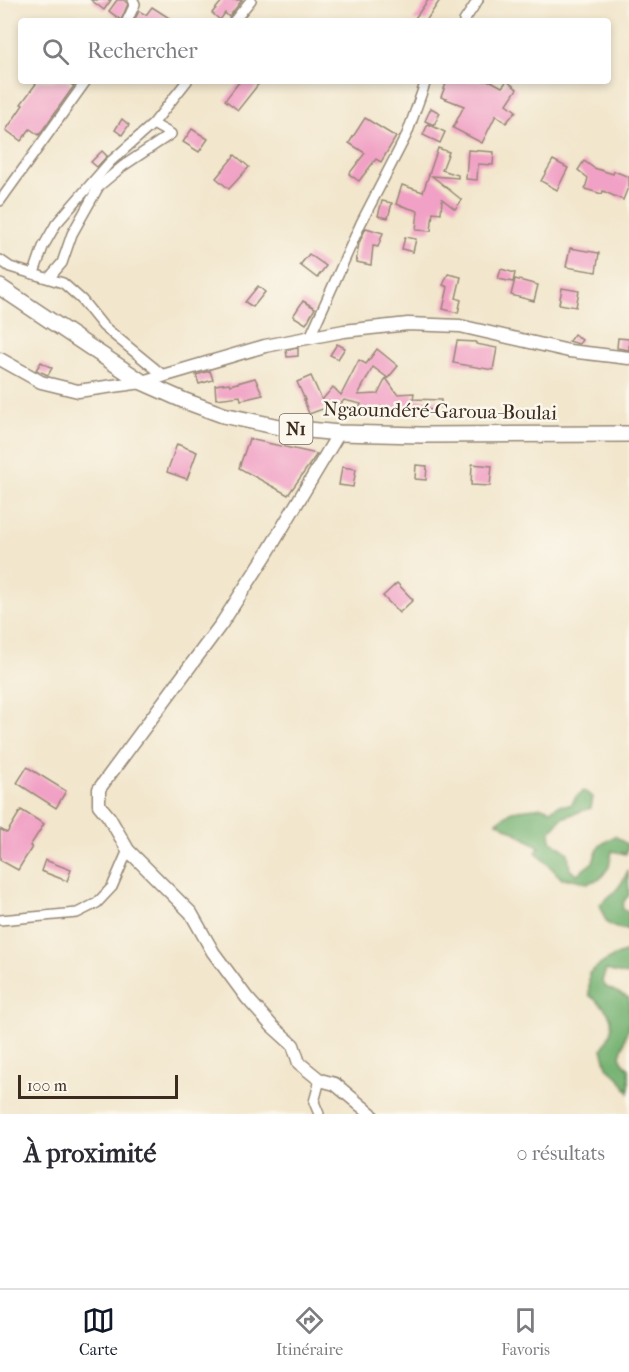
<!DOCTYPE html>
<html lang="fr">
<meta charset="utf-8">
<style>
body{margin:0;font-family:"IM FELL French Canon",serif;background:#f7f7f7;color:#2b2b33}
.scale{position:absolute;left:18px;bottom:15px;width:160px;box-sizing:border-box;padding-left:6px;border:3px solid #3b2a1e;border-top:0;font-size:16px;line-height:21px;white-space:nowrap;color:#3b2a1e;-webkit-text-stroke:4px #fbf7ec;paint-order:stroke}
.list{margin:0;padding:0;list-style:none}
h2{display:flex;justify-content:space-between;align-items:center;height:78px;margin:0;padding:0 24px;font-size:26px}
h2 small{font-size:20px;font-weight:400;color:#7c7c81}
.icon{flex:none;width:33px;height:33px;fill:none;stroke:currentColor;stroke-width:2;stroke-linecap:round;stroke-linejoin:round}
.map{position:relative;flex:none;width:629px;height:1114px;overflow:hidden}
.search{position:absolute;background:#fff;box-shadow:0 3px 9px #0003;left:18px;right:18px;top:18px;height:66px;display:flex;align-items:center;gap:15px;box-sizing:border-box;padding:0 21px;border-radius:6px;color:#7c7c81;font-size:22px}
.sheet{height:174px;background:#fff}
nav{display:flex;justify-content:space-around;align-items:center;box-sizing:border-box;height:84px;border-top:2px solid #e1e1e2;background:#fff;font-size:16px;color:#7c7c81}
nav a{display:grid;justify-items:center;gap:3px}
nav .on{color:#111827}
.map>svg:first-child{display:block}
</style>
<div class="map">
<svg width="629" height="1114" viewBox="0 0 629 1114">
<rect width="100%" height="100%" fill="#fbf7ec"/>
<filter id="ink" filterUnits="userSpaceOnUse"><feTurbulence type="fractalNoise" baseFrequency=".0167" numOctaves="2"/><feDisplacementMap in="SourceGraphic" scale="12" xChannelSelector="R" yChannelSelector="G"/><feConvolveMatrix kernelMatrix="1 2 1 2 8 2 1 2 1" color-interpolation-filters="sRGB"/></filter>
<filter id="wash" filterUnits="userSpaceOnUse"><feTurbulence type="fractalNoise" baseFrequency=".008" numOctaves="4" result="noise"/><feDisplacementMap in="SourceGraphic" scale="24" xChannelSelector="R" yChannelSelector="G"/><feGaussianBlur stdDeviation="1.35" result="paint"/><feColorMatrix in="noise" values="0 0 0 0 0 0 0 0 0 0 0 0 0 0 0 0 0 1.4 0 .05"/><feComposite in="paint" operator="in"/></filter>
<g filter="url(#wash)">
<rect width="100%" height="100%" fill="#f2e6cc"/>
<g fill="#78b474" stroke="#5a6f49" stroke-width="1.5">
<polygon points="584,791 593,797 591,808 562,818 550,832 551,840 568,853 570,870 577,874 593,862 599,846 615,836 628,845 626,854 612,851 609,867 600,879 587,883 574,879 562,879 536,852 540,847 497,822 512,811 542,807 551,810 559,805 571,805 576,797"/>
<path d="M 628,870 L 629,895 L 624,901 L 622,909 L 629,912 L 629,930 L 627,929 C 607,929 605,922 600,904 C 614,893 622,886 628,870 Z"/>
<path d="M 629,951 L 629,972 L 626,975 L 606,970 L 602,981 L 606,987 L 629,998 L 629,1028 L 626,1034 L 623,1046 L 620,1056 L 623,1062 L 629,1069 L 629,1093 L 619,1078 L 607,1067 L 602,1049 C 605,1043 610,1037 611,1031 C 615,1014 601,1004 589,995 L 589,973 C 601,964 614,954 629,951 Z"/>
</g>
<g id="blocks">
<g fill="#f1a1c5">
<polygon points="91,0 111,0 104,10"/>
<polygon points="117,0 124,0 128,4 121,20 109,11"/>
<polygon points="223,0 242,0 229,17 225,13 220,20 212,13"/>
<polygon points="428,0 440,0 426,21 413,21"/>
<polygon points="152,7 174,21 134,21 139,11 146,15"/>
<polygon points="38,81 66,81 74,86 39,135 30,129 21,141 6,130 23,105 21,104"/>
<polygon points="240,81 261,81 238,110 225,100"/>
<polygon points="447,81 491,81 502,87 507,81 517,89 507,104 516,111 506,123 496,115 482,143 453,128 464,106 441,97"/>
<polygon points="431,108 440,113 434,125 425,121"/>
<polygon points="365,118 396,137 381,162 376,159 359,181 349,174 365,153 349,143"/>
<polygon points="122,119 129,125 122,135 115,130"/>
<polygon points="428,124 445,132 440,143 423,135"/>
<polygon points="192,129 208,139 199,152 183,142"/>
<polygon points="438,148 449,152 442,170 458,175 458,178 432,176 462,200 455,209 442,199 441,213 433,212 431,231 416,230 418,211 396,204 402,185 423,192"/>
<polygon points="468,150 494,152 493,165 478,164 477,180 466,179"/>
<polygon points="102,151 107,156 97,167 91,162"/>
<polygon points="235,155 249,167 229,189 216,178"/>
<polygon points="553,160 568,168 557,190 541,181"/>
<polygon points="584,161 594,168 613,174 614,171 629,177 629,185 623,200 603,191 602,194 585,189 588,178 578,170"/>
<polygon points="382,201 392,203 388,218 378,216"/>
<polygon points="366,228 383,233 378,247 373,246 371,265 356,262 359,243"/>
<polygon points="405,237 416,239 413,252 402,249"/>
<polygon points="570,248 599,253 596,272 566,267"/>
<polygon points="309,254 326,266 317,278 300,265"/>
<polygon points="501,269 515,273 513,282 498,279"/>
<polygon points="448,274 461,277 456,298 461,300 458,313 443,309 448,287 443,285"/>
<polygon points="515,279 538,285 534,301 511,295"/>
<polygon points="258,286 265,292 253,307 245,302"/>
<polygon points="562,288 579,291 576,307 559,304"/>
<polygon points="303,301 315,308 306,324 293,316"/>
<polygon points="574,334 582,340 579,344 569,341"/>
<polygon points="618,338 629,339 629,350 617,348"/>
<polygon points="457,341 476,342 476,344 497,348 493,370 453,363"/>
<polygon points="337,344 345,348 338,359 330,355"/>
<polygon points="298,348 298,356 287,357 286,350"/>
<polygon points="377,349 398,366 388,378 373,367 358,395 378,394 386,378 397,394 414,393 413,399 441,400 441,407 434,407 434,410 421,409 421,408 359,410 361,404 344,400 334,412 328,407 309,414 304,400 305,400 297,382 311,376 322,400 333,387 341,395 359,360 366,364"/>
<polygon points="41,362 52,368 48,375 36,370"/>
<polygon points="210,371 213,380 199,384 196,375"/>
<polygon points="255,378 263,395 241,400 240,396 216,399 215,385 229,383 230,385"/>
<polygon points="249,439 317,454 288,495 239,468"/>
<polygon points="177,444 197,452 187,479 167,472"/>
<polygon points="472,464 492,466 490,486 471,485"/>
<polygon points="416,465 427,466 426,480 415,479"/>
<polygon points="342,467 356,469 353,487 339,485"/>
<polygon points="397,583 413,600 399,613 383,596"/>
<polygon points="27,767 66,791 56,808 17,783"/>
<polygon points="21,810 44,824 30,846 32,847 18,870 0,860 0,829 7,833"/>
<polygon points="45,860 71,870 67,881 41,871"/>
</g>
</g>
</g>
<g filter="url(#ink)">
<use href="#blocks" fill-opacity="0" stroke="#968875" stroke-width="1.5"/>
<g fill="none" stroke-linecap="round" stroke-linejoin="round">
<g stroke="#968875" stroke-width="12">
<g id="minor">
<polyline points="127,21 135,4 133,0"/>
<polyline points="234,21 251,0"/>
<polyline points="464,21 478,0"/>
<polyline points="0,201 86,81"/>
<polyline points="0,260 10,267 63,283 82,300 103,326 164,376"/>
<polyline points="34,273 43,247 56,224 110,162 153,124 187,81"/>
<polyline points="49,278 62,263 72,234 99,186 123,166 171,134 153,124"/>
<polyline points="310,337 361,223 407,134 426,81"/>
<polyline points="0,920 77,913 97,903 112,887 128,850"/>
<polyline points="319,1114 314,1102 320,1080"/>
</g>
</g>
<g stroke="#968875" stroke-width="15">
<g id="tertiary">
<polyline points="0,359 41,382 78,391 142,382 265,346 344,331 408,324 460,326 569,351 629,358"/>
<polyline points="339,433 266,555 222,623 99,789 99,805 109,817 128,850 191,913 213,952 247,998 272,1026 293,1045 299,1063 320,1080 335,1084 371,1114"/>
</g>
</g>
<g stroke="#968875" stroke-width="18">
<polyline id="trunk" points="0,287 142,382 185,401 223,415 279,427 339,433 421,435 629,434"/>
</g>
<use href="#minor" stroke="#fff" stroke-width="9"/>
<use href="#tertiary" stroke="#fff" stroke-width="12"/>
<use href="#trunk" stroke="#fff" stroke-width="15"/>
</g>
</g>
<g text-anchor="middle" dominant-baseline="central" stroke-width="5" stroke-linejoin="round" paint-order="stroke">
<rect fill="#fbf7ec" stroke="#75685c" stroke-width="1.5" x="279.5" y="414" width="33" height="30" rx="4.5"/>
<g font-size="18" font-weight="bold" fill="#3b2a1e">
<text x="296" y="429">N1</text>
</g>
<g font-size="20" fill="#3b2a1e" stroke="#fbf7ec">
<text transform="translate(440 411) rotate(1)">Ngaoundéré-Garoua-Boulai</text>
</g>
</g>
</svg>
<div class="scale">100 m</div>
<div class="search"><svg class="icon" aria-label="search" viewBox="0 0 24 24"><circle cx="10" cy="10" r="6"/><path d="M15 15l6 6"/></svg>Rechercher</div>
</div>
<section class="sheet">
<h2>À proximité<small>0 résultats</small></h2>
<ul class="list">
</ul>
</section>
<nav>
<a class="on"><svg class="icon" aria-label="map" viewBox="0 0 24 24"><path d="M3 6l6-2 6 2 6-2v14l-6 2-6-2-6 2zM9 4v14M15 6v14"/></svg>Carte</a>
<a><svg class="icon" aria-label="directions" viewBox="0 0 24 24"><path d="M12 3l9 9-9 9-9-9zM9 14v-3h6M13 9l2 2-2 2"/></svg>Itinéraire</a>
<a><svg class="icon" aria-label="saved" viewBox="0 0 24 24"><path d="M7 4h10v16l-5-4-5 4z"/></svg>Favoris</a>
</nav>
